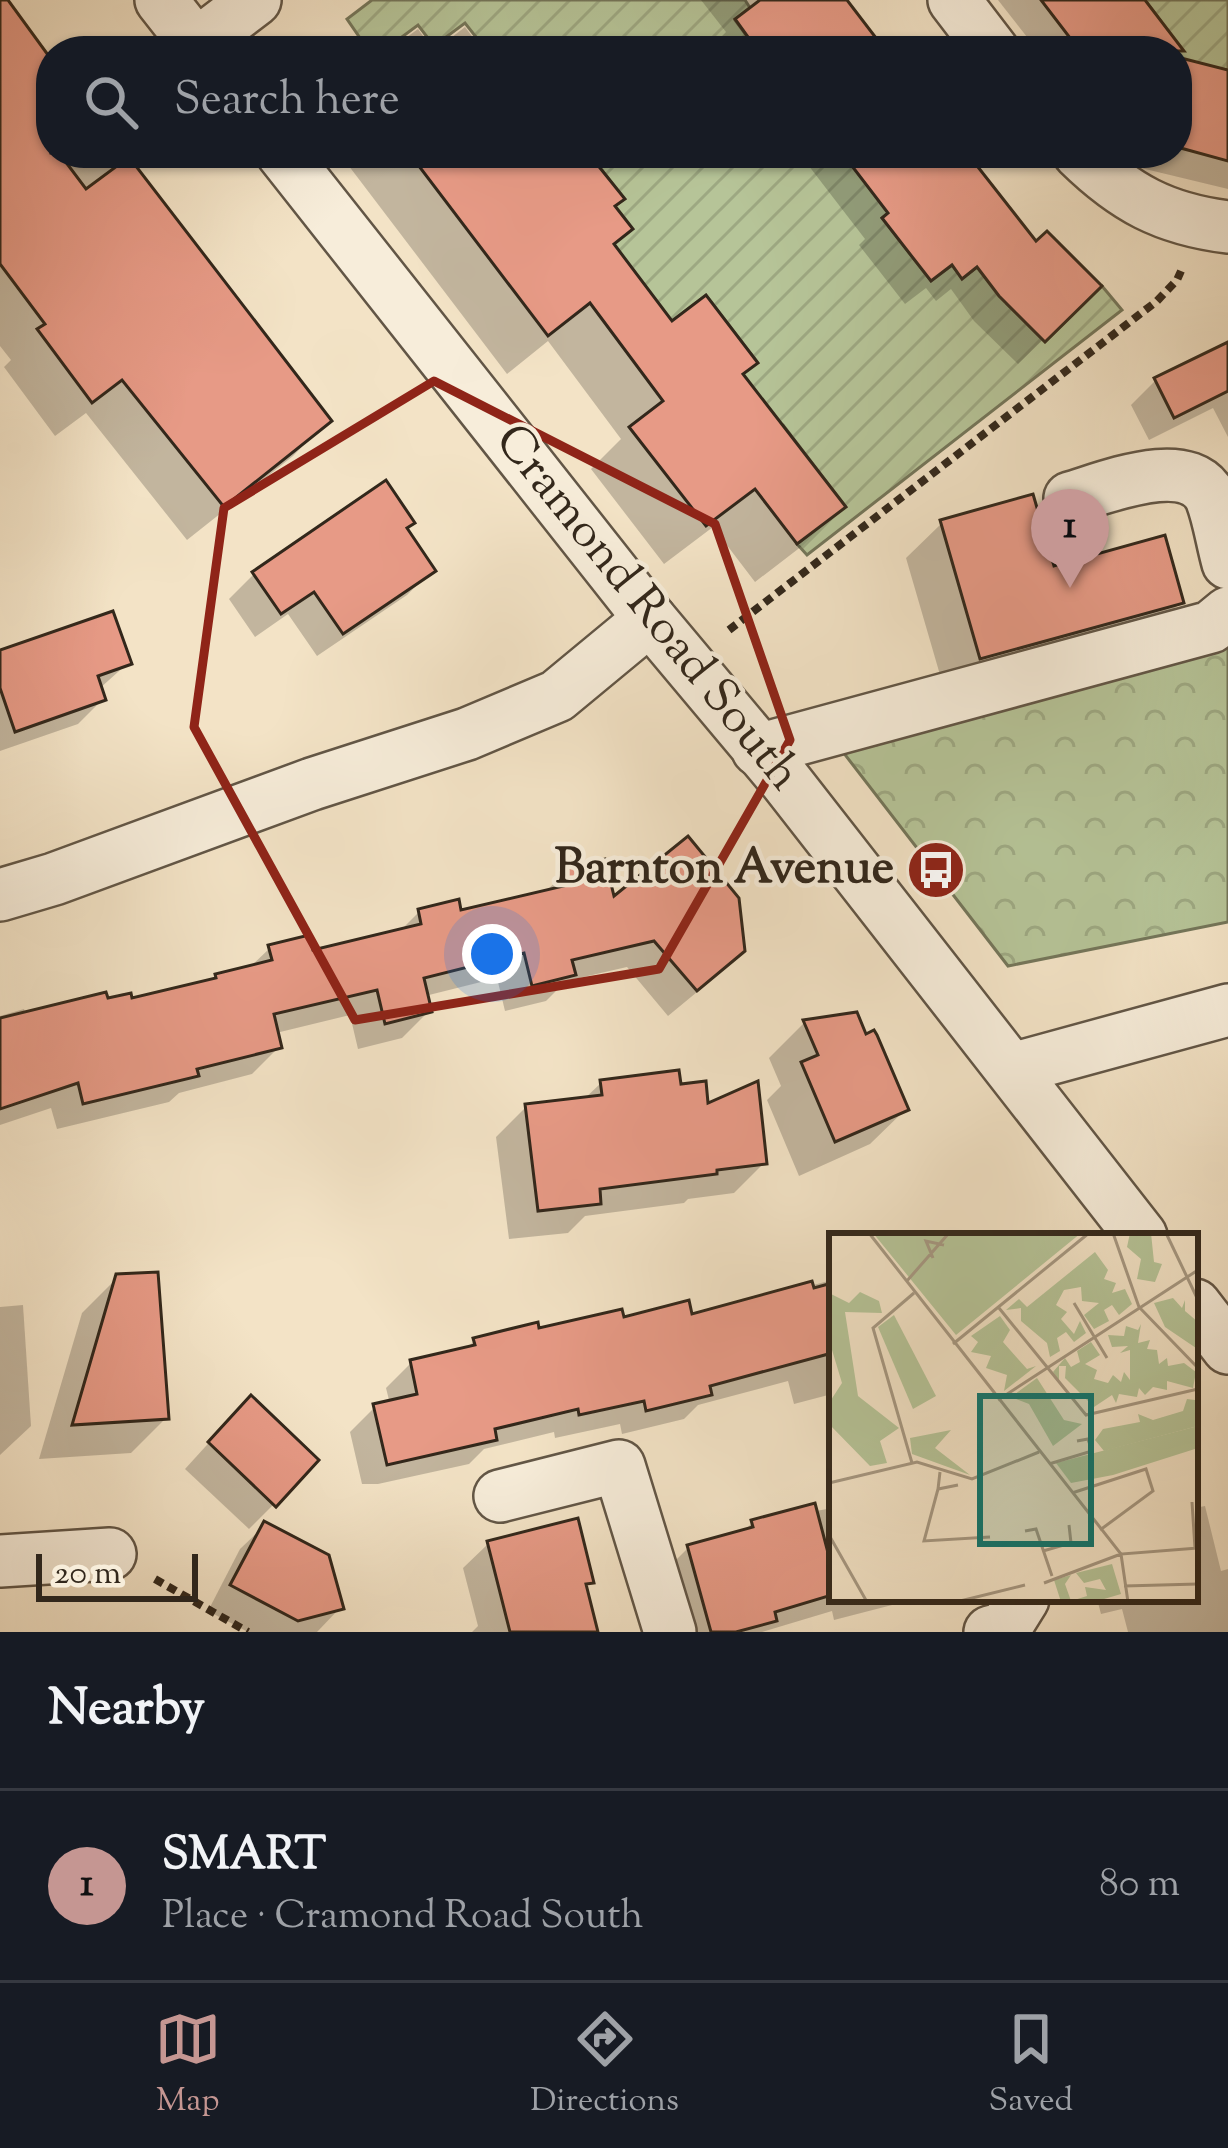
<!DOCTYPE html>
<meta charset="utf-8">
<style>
body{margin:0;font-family:"Sorts Mill Goudy",serif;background:#20242c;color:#f1f3f6}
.scale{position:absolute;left:36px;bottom:30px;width:162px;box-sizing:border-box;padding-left:12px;border:6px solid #32271b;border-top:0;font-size:33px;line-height:42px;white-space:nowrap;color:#32271b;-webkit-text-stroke:9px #f7edda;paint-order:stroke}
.you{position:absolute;left:492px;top:954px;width:42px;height:42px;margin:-30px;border:9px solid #fff;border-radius:50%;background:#1a73e8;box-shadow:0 0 0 18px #1a73e833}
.badge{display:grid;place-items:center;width:78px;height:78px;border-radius:50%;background:#c59692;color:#111;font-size:39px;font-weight:700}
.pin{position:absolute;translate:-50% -99px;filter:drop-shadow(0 3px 6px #0008)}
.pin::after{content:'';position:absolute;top:63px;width:42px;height:36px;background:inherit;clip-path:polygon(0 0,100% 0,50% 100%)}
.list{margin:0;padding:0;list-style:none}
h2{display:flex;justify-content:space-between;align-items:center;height:156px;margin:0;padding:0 48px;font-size:51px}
h2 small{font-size:39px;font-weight:400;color:#9ea1a6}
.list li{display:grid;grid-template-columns:78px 1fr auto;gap:36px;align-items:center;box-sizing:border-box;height:192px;padding:0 48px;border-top:3px solid #363941}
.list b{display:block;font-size:45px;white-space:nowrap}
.list p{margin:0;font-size:39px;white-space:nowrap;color:#9ea1a6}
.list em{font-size:39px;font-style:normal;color:#9ea1a6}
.icon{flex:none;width:66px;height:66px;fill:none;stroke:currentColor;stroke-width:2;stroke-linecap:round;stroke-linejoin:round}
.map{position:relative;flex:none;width:1228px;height:1632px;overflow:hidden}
.search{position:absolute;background:#171b24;box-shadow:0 3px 9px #0004;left:36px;right:36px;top:36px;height:132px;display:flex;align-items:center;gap:30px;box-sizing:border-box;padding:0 42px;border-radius:48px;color:#9ea1a6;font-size:45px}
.sheet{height:348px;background:#171b24}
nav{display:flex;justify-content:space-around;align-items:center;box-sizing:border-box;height:168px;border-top:3px solid #363941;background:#171b24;font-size:33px;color:#9ea1a6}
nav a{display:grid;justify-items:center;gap:6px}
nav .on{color:#c59692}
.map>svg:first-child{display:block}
</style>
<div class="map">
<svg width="1228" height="1632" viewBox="0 0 1228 1632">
<defs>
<pattern id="forest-crowns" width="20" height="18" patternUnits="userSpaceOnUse" patternTransform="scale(3)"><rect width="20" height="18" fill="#b6c498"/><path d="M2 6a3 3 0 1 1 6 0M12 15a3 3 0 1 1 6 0" fill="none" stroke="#9da882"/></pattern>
<pattern id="garden-furrows" width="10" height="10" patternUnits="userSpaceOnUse" patternTransform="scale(3)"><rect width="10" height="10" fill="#b6c498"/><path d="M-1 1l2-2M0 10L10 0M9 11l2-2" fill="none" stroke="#9da882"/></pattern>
</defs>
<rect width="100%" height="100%" fill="#f3e3c6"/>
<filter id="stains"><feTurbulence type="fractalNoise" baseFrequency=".00167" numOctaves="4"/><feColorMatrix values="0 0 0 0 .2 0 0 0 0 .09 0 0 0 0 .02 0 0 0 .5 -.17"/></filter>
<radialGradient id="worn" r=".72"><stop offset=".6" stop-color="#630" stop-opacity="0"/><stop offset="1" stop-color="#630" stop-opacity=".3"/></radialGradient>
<polygon fill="url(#forest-crowns)" stroke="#74765a" stroke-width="3" points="1228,641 1228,922 1008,966 836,743"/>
<g fill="url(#garden-furrows)" stroke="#74765a" stroke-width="3">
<polygon points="372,0 745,0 750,8 735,20 758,51 487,51 465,23 434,46 418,25 383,51 369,51 347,19"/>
<polygon points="1145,0 1228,0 1228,70 1177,65 1177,51 1150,33 1162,23"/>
<polygon points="583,153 842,153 903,201 882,218 931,281 952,265 962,278 977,267 1018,292 1007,304 1045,342 1102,286 1122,310 807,555 797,544 845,506 783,425 711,399 757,362 706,295 659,331 600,254 615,206 624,199 602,170"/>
</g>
<g fill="#0003">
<polygon points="701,0 845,0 885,51 716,51 712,46 726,32"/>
<polygon points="998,0 1141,0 1129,51 1038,51"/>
<polygon points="0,3 51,64 51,153 117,153 328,420 293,456 187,540 86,413 55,436 4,367 11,360 0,346"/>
<polygon points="465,27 483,51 388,51 418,29 434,51"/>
<polygon points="1177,73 1228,73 1228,189 1141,168 1145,153 1177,153"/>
<polygon points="339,153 585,153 612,208 611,246 671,325 741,376 842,506 802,546 755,582 713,527 664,564 591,469 621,439 548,341 507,374"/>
<polygon points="806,153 964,153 1036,246 1098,286 1018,364 974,321 951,289 936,301 926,288 905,304 859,245 865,239 802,157"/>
<polygon points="1228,343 1228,437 1213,408 1149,440 1131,405 1155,381"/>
<polygon points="942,523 1052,570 1181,602 1145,638 945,692 906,558"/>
<polygon points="404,529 432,570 407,595 317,656 288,614 255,637 229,599 254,574"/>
<polygon points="0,653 128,663 99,689 103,699 78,724 0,751"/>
<polygon points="566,872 612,902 742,950 714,978 668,1016 627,967 566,981 546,1001 505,1011 497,978 425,996 429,1011 402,1038 358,1049 350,1015 276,1033 279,1047 252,1074 179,1093 169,1102 57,1129 51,1108 0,1125 0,1016 24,1009 26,1015 106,1002 130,1002 210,983 216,977 248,969 270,948 311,954 398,933 419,912 459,913 544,893"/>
<polygon points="856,1015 906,1109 870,1144 799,1176 767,1100 781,1086 769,1058 804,1023"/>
<polygon points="601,1083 678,1088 706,1107 764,1163 734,1193 688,1199 684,1203 585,1216 568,1233 509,1239 496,1137 526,1107 583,1100"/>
<polygon points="118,1277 166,1418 131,1453 39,1459 82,1313"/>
<polygon points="832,1280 832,1394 794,1404 788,1381 698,1405 684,1419 622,1434 620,1424 555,1438 554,1432 484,1449 469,1464 378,1484 362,1484 350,1432 375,1407 390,1404 386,1388 411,1363 465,1350 475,1340 621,1320 690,1318"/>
<polygon points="23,1305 31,1426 0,1455 0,1307"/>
<polygon points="226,1424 274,1504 249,1529 185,1469"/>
<polygon points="1205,1506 1221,1571 1228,1569 1228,1632 1128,1632 1122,1609 1101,1614 1097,1599 1195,1599 1195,1508"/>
<polygon points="832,1508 832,1599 901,1599 896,1604 834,1620 832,1611 762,1632 680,1632 664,1572 689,1547 742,1533 752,1523"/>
<polygon points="265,1525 340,1608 317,1632 248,1632 208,1611 240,1549"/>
<polygon points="488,1544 591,1582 584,1588 595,1632 472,1632 478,1626 463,1568"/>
</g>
<g fill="#e79a86" stroke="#32271b" stroke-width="3">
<polygon points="0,0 8,0 51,59 51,153 59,153 86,189 129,157 332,421 224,507 122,380 92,403 37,329 45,324 0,264"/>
<polygon points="760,0 847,0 886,51 758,51 735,19"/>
<polygon points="1041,0 1145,0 1184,51 1080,51"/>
<polygon points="1177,57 1228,70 1228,161 1177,147"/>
<polygon points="409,153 588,153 625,199 615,206 633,229 614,244 672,321 706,295 758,363 743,374 846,507 797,544 755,489 706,526 629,427 663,401 590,303 548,336"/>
<polygon points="842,153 967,153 1036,241 1047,231 1102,286 1045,342 999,296 977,267 962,279 952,265 931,281 882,218 888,213"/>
<polygon points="1228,342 1228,391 1174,418 1154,378"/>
<polygon points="386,480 415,523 407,528 436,571 343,634 314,592 281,614 252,572"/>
<polygon points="1033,494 1054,566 1165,535 1184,603 980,659 940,520"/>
<polygon points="113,611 132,664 98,676 106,700 15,732 0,688 0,650"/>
<polygon points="688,836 739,898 745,951 697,991 654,941 572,960 576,975 532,986 524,953 424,978 432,1012 385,1024 377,990 274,1014 282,1048 197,1069 199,1076 83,1104 78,1083 0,1109 0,1018 106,992 108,998 131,993 132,998 216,978 215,974 272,960 268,945 309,935 313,950 421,924 418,909 459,899 461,910 568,885 564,869 605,859 614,896"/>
<polygon points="857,1012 866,1034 874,1030 877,1035 909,1110 835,1142 801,1062 818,1055 803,1020"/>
<polygon points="679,1070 681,1084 706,1081 708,1103 758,1081 767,1164 717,1170 717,1174 600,1189 601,1204 538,1211 525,1104 602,1095 600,1080"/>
<polygon points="158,1272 169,1419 72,1425 116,1274"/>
<polygon points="812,1281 814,1288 832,1283 832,1353 710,1386 712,1395 646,1411 644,1401 579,1415 578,1409 495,1429 497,1440 387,1465 373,1404 417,1394 410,1360 475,1345 473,1338 538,1322 539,1328 622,1309 624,1317 689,1300 692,1314"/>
<polygon points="251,1395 319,1460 276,1507 208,1442"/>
<polygon points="815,1503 832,1568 832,1595 775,1612 777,1621 736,1632 711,1632 687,1545 753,1527 751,1520"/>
<polygon points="578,1518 594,1583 586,1584 598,1632 510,1632 487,1541"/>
<polygon points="264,1521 329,1555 344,1609 298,1621 230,1585"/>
</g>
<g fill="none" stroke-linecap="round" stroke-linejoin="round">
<g stroke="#625646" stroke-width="56">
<g id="minor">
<polyline points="161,0 201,51"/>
<polyline points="954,0 993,51"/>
<polyline points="196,45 255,0"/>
<polyline points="282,153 650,619 785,780 1141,1236"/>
<path d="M 1079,153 C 1125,198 1164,219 1228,227"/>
<path d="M 1070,498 C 1105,488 1190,452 1211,498 C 1219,518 1222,542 1228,563"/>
<polyline points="758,750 1211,627 1228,613"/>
<polyline points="0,895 54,879 312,784 467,734 557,696 650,619"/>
<polyline points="1012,1069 1228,1010"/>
<polyline points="1195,1305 1228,1348"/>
<polyline points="500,1496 619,1466 670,1632"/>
<polyline points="0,1561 110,1554"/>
<polyline points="990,1632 1005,1628 1023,1599"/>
</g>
</g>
<g stroke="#32271b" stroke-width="8" stroke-dasharray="9 6" stroke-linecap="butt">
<polyline points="729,630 1157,301 1177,280 1181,271"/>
<polyline points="155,1579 248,1632"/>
</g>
<use href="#minor" stroke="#f7edda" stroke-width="51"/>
</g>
<path fill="none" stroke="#8f2418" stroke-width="9" stroke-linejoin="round" d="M 434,381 L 715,524 L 790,740 L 659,969 L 355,1020 L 194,727 L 224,508 Z"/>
<defs>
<g id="bus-disc" transform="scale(3)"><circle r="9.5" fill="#8f2418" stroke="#f7edda"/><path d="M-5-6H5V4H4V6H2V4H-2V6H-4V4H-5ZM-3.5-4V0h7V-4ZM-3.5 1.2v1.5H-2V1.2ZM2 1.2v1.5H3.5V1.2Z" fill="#fff"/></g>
</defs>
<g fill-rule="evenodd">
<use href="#bus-disc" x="936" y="870"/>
</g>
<g text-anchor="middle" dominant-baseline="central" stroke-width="9" stroke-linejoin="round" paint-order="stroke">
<g font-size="48" fill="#32271b" stroke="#f7edda">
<text transform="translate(646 609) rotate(51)">Cramond Road South</text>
</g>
<g font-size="48" font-weight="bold" fill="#32271b" stroke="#f7edda" text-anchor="end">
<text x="894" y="870">Barnton Avenue</text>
</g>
</g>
<g transform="translate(829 1233)">
<rect width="369" height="369" fill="#f3e3c6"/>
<path d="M 283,331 L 292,361 L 265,369 L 232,369 L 225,347 L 242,342 L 236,351 L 242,368 L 258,363 L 256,354 L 277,357 L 271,346 L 255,350 L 247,340 Z" fill="#b6c498"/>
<path d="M 31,59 L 50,68 L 53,80 L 16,79 L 29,163 L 70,195 L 51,208 L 58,230 L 41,233 L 0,191 L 0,170 L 13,150 L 0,107 L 0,60 L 20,70 ZM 369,193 L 369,215 L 284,242 L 242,250 L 227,230 ZM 122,197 L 106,215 L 141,242 L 83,221 L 81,205 Z" fill="#b6c498"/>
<path d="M 44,0 L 252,0 L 127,102 ZM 301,0 L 322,0 L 325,29 L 333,31 L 326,49 L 308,46 L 312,26 L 298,14 ZM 266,19 L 279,37 L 275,46 L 287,50 L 283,60 L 296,56 L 303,71 L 290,82 L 283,72 L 275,77 L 280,88 L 265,96 L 255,82 L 270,70 L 253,68 L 252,54 L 235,57 L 227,72 L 238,79 L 232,86 L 245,101 L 251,88 L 257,100 L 245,109 L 237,99 L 228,105 L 231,118 L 221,124 L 218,110 L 192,88 L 192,75 L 177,77 L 190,66 L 198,74 ZM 344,65 L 353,75 L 356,67 L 356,78 L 369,89 L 367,115 L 336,94 L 325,70 ZM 171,83 L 181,97 L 174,109 L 198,136 L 207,133 L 175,158 L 178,142 L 157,135 L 162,123 L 142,119 L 149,109 L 142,103 ZM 312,91 L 309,110 L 321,107 L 318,116 L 328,117 L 330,131 L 338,125 L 339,133 L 355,130 L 367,139 L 364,155 L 338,148 L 338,157 L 324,154 L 316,162 L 310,155 L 308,164 L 290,161 L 287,170 L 283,162 L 265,174 L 236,145 L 237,133 L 230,133 L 230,148 L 224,139 L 236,125 L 242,134 L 251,129 L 248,118 L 262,109 L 271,122 L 256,131 L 268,137 L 265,146 L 279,150 L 284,142 L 292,149 L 295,139 L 301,147 L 301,117 L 291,120 L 299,113 L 283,114 L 279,102 L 295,103 L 297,93 L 309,97 ZM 208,145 L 235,187 L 253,191 L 224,213 L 200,171 L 182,164 ZM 358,166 L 366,167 L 369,193 L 275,218 L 266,207 L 274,196 L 311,189 L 309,181 L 324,187 L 354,178 Z" fill="#b6c498"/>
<path d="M 65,82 L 107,163 L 84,176 L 49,94 Z" fill="#b6c498"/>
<path fill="none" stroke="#a69882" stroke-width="3" d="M 40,0 L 292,321 L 215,350M 284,0 L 310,74 L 369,135M 337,0 L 369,67M 104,25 L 97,8 L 115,12M 77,49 L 120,0M 245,70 L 278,125M 170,75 L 257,182 L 369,156M 124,111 L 260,0M 169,167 L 369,37M 83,230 L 44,95 L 85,60M 220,231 L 263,218 L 259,206 L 248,208M 111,239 L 109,256 L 129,252M 0,250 L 88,229 L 143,246 L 210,219M 109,256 L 95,308 L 161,304M 243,260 L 317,236 L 324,258 L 271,297M 363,269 L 366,315M 196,298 L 207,296 L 223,343M 0,302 L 38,369M 214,318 L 242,310 L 240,292M 295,353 L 369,351M 127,369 L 196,352M 299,369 L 292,321 L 369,315"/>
<path fill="#0f766e" fill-opacity="0.15" stroke="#0f766e" stroke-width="6" d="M 151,163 L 262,163 L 262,311 L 151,311 Z"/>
<rect width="369" height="369" fill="none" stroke="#32271b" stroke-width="6"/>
</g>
<rect width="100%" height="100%" filter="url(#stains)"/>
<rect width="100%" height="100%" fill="url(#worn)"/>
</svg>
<div class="scale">20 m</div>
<div class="you"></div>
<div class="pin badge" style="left:1070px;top:588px">1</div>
<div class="search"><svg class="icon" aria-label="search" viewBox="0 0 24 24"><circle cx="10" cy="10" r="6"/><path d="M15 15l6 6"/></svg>Search here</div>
</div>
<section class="sheet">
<h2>Nearby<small></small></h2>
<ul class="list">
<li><span class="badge">1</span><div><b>SMART</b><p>Place · Cramond Road South</p></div><em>80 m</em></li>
</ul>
</section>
<nav>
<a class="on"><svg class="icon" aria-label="map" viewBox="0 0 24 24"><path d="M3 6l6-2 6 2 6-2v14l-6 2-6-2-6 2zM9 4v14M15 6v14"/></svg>Map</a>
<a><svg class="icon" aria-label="directions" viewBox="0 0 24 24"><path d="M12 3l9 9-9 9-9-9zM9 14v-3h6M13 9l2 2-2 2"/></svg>Directions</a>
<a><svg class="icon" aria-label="saved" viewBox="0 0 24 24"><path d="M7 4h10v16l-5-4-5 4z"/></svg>Saved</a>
</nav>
